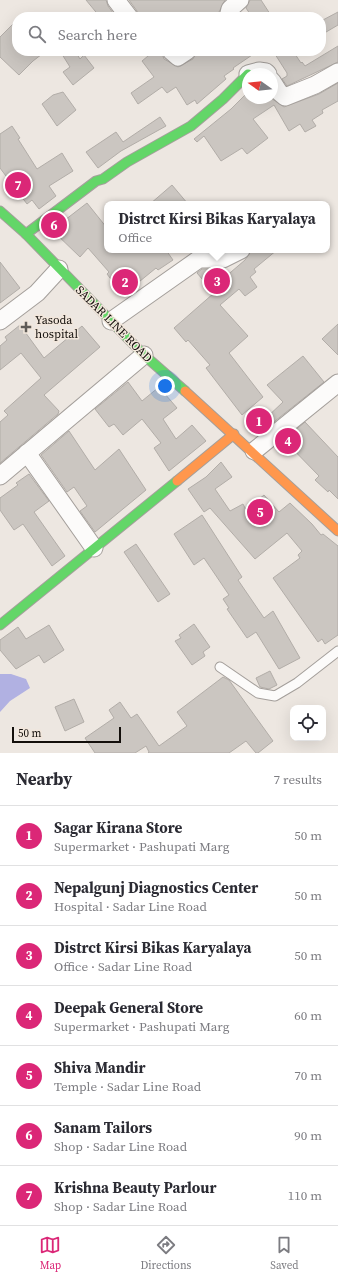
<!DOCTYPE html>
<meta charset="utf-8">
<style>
body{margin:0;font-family:"Source Serif 4",serif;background:#f7f7f7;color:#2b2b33}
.controls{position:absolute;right:12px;bottom:12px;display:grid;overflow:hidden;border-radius:8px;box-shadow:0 4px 16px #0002}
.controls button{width:36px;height:36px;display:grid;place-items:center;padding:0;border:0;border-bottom:1px solid #e1e1e2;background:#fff;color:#2b2b33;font:20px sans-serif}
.compass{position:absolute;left:242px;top:68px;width:36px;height:36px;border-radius:50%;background:#fff;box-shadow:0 4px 16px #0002;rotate:285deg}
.scale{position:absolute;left:12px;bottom:10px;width:109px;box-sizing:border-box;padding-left:4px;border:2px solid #130f0b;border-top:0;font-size:11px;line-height:14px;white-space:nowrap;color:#130f0b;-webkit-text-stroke:3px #f2e7dc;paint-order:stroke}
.you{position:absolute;left:165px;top:386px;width:14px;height:14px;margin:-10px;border:3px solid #fff;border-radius:50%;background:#1a73e8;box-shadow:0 0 0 6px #1a73e833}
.badge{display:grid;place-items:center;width:26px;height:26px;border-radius:50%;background:#db2777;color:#fff;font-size:13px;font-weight:700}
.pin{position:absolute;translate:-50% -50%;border:2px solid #fff;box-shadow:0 1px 4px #0006}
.popup{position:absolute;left:104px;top:201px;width:226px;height:52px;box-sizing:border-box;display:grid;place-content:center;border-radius:8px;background:#fff;filter:drop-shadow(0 1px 3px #0005);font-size:13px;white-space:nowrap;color:#7c7c81}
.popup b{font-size:15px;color:#2b2b33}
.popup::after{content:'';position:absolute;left:50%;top:100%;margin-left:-8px;border:8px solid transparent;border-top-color:#fff}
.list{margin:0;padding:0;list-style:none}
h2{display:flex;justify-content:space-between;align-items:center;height:52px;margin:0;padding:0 16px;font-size:17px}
h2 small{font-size:13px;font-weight:400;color:#7c7c81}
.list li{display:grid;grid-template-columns:26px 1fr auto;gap:12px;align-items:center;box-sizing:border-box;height:60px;padding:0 16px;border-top:1px solid #e1e1e2}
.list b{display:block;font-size:15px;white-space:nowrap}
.list p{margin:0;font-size:13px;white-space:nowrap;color:#7c7c81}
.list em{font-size:13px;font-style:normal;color:#7c7c81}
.icon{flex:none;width:22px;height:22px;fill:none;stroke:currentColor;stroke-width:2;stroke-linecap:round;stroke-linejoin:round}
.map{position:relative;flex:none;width:338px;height:753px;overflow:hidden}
.search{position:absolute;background:#fff;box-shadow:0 4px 16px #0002;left:12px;right:12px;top:12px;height:44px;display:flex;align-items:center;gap:10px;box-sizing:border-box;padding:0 14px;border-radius:16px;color:#7c7c81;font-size:15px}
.sheet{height:472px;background:#fff}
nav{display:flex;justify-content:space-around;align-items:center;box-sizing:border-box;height:56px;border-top:1px solid #e1e1e2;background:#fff;font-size:11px;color:#7c7c81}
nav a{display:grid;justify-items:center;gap:2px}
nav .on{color:#db2777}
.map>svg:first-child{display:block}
</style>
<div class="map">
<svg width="338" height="753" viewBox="0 0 338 753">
<rect width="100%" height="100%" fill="#ede7e1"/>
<polygon fill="#b1b1e2" points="0,674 11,674 26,679 30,688 10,701 0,712"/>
<g fill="#cbc6c1" stroke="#b2ada8">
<polygon points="86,0 106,0 108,6 116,17 100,17"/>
<polygon points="129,0 225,0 219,12 212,17 139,17 137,11"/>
<polygon points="250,0 261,0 272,17 252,17 246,8"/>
<polygon points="338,12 338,25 321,35 321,21"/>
<polygon points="17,20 17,51 46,51 33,61 19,75 0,57 0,37"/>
<polygon points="338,46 338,62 287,86 282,79 287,76 287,73 273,51 293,51 301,63 302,62 305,66"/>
<polygon points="60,51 75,51 80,59 84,55 94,68 73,85 63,72 70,67"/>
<polygon points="154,51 161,51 164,59 178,67 193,59 197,51 258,51 233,68 234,69 224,76 226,79 197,104 195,100 187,105 176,87 167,93 162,87 138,104 131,93 154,77 142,61"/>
<polygon points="338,83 338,101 322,110 323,113 312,120 316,126 305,132 300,124 289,131 274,105 253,119 268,138 247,154 242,148 221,161 204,136 197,142 194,139 231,109 247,93 248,98 271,98 284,107 319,94"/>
<polygon points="63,92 76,110 57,126 42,104 53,95"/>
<polygon points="160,117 166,126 121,151 98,168 86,152 116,132 123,142"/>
<polygon points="12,126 20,138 18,139 37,169 62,153 73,171 49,186 56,196 39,209 32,200 27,204 0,168 0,134"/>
<polygon points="172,185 188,204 150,204"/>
<polygon points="87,203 107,228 107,250 166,250 173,260 158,270 156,268 123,295 107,274 109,272 88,248 80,257 52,230"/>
<polygon points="252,250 277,250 254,269 256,272 250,277 257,287 245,296 239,289 220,305 248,336 229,353 263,397 242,415 206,368 210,365 188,340 186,342 174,328 214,293 197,273 202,269 217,269 224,278 245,260"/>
<polygon points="0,262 20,288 0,303"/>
<polygon points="338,324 338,355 322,339"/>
<polygon points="20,325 44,358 82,326 100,347 44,395 59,411 58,414 0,463 0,422 8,415 4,411 41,378 21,353 0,370 0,346 7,340 5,337"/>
<polygon points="303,356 324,382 270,425 264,420 283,402 267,385"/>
<polygon points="128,382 142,401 159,387 177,408 163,419 176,439 192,425 206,441 169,471 154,448 161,443 142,419 123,435 114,424 109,427 95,409"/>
<polygon points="305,422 338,457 338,499 329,490 328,492 315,480 319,476 284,440"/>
<polygon points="69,431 95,470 119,449 146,490 95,532 80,511 87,506 74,487 67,492 41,455"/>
<polygon points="221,462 232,477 215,489 230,511 243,504 246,510 264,495 279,512 290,503 312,524 321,535 323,534 338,546 338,635 325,644 322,639 318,642 273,578 300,558 298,555 302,551 287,533 255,559 210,508 204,512 188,489 206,477"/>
<polygon points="29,474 49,501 34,512 65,556 52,566 23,524 14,530 0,510 0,498 18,485 16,483"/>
<polygon points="202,515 242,577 238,580 264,618 273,611 300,658 279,669 256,632 247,638 227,609 229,608 223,599 229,595 204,558 194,565 174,534"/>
<polygon points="136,544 170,594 158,602 124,552"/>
<polygon points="194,624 210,647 203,652 205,656 192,665 175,641 181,638 179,635"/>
<polygon points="49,625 64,650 44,663 39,655 16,669 0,650 0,640 18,627 26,639"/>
<polygon points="270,671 277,685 269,689 260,687 256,678"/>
<polygon points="223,677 229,680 273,741 258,753 256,753 246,741 229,753 148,753 149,752 146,746 135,753 95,753 85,738 114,718 109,710 120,702 131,718 137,714 159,746 187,726 177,712"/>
<polygon points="74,699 84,722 65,731 55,707"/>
</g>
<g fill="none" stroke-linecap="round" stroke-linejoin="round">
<g stroke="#a49f9b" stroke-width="11">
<polyline id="lane" points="220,667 258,693 275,696 297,683 338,651"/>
</g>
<g stroke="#a49f9b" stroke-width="19">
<g id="street">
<polyline points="116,0 129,17"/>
<polyline points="228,17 230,9 240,0"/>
<polyline points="171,51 178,57 187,51"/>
<polyline points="248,74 259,71 266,72 268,74"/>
<polyline points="272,81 279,92 285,97 315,85 338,72"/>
<polyline points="0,321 37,293 59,269"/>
<polyline points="111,321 199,259 223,259 241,250"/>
<polyline points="254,451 338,383"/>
<polyline points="27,453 94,548"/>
<polyline points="0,476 144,355"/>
</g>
</g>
<g stroke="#a49f9b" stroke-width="11">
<g id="fast">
<polyline points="0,211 26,234 144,355 185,391"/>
<polyline points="26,234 96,181 103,179 127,162 191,126 223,99 248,74"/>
<polyline points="0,625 177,481"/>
</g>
</g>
<g stroke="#a49f9b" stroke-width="11">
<g id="slow">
<polyline points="185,391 338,531"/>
<polyline points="177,481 234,434"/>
</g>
</g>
<use href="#lane" stroke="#fcfbfa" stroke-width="9"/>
<use href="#street" stroke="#fcfbfa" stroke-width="17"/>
<use href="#fast" stroke="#63d668" stroke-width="9"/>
<use href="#slow" stroke="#ff974d" stroke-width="9"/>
</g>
<path fill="#5f5b56" stroke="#f2e7dc" stroke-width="1.5" d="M24 321h4v4h4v4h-4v4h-4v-4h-4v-4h4z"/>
<g text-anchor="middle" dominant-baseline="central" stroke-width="3" stroke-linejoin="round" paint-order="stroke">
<g font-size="12" fill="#130f0b" stroke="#f2e7dc" text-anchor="start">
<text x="35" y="320">Yasoda<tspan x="35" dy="14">hospital</tspan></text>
</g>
<g font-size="12" fill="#130f0b" stroke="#f2e7dc">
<text transform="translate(114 324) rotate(45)">SADAR LINE ROAD</text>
</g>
</g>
</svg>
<div class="controls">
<button><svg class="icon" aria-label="locate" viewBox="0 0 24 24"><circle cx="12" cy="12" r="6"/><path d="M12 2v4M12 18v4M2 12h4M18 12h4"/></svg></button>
</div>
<svg class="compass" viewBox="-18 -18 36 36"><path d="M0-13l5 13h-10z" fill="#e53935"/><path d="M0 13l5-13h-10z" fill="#7c7c81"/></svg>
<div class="scale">50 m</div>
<div class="you"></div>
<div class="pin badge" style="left:259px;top:421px">1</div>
<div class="pin badge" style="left:125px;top:282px">2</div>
<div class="pin badge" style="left:217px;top:281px">3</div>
<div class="popup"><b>Distrct Kirsi Bikas Karyalaya</b>Office</div>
<div class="pin badge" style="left:288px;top:441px">4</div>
<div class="pin badge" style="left:260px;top:512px">5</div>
<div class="pin badge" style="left:54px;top:225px">6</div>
<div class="pin badge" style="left:18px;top:185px">7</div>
<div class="search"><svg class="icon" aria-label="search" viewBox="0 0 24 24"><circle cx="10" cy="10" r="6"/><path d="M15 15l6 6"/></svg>Search here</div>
</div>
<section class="sheet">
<h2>Nearby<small>7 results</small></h2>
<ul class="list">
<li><span class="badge">1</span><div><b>Sagar Kirana Store</b><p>Supermarket · Pashupati Marg</p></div><em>50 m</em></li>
<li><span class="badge">2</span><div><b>Nepalgunj Diagnostics Center</b><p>Hospital · Sadar Line Road</p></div><em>50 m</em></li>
<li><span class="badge">3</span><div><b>Distrct Kirsi Bikas Karyalaya</b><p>Office · Sadar Line Road</p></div><em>50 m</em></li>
<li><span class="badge">4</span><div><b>Deepak General Store</b><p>Supermarket · Pashupati Marg</p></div><em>60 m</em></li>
<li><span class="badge">5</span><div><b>Shiva Mandir</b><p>Temple · Sadar Line Road</p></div><em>70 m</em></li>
<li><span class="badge">6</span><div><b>Sanam Tailors</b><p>Shop · Sadar Line Road</p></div><em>90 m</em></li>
<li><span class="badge">7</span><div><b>Krishna Beauty Parlour</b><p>Shop · Sadar Line Road</p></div><em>110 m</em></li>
</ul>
</section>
<nav>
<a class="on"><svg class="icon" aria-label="map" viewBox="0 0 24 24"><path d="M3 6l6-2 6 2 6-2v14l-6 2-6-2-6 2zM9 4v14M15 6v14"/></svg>Map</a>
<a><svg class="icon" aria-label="directions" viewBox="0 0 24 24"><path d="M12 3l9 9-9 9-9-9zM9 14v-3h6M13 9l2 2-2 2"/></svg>Directions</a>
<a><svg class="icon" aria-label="saved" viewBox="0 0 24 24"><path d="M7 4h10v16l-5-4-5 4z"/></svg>Saved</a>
</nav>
